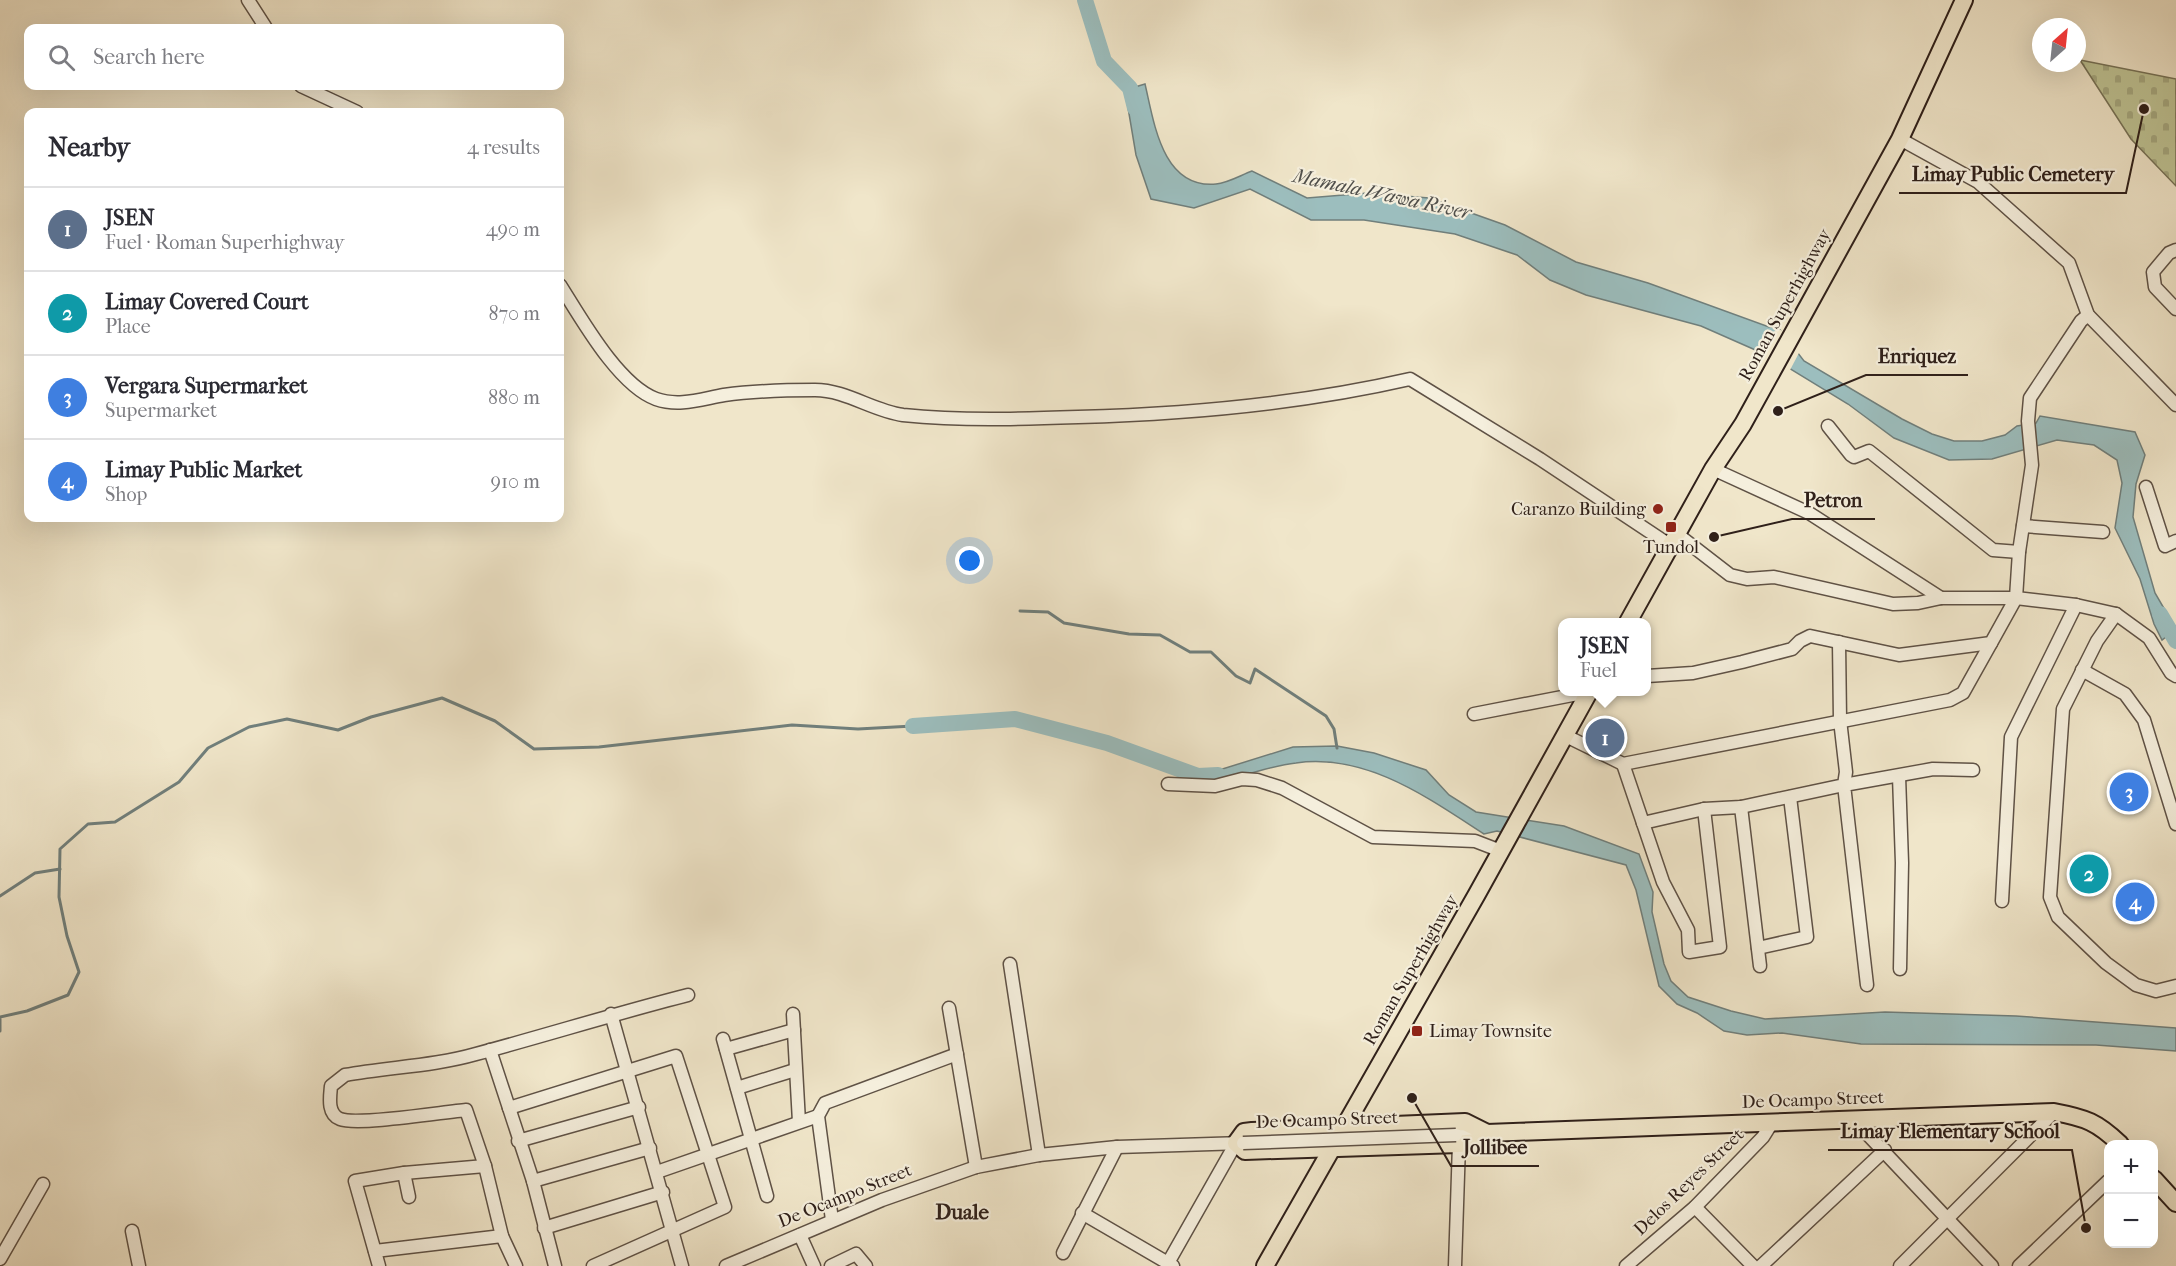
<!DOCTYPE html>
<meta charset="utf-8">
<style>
body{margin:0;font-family:"IM FELL French Canon",serif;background:#f7f7f7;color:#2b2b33}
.controls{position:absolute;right:18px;bottom:18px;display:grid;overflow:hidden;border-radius:12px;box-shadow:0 6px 24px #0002}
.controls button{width:54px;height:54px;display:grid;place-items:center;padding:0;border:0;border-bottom:2px solid #e1e1e2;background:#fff;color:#2b2b33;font:30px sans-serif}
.compass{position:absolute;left:2032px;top:18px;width:54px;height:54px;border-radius:50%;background:#fff;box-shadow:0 6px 24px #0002;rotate:27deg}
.you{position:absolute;left:970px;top:561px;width:21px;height:21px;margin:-15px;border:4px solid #fff;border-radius:50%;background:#1a73e8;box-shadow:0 0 0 9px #1a73e833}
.badge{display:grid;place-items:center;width:39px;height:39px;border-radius:50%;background:#b45309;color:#fff;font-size:20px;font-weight:700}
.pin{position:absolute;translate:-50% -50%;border:3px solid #fff;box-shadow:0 2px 6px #0006}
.popup{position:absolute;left:1558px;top:618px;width:93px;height:78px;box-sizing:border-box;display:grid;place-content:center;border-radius:12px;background:#fff;filter:drop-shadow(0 2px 4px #0005);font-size:20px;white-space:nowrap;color:#7c7c81}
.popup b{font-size:22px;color:#2b2b33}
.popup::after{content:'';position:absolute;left:50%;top:100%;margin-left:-12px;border:12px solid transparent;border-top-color:#fff}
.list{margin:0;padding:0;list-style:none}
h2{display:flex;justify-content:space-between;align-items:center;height:78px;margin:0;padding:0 24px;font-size:26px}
h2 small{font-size:20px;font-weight:400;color:#7c7c81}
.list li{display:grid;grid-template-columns:39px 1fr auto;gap:18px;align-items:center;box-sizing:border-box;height:84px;padding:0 24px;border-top:2px solid #e1e1e2}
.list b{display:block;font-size:22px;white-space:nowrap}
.list p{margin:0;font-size:20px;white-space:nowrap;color:#7c7c81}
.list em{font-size:20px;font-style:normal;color:#7c7c81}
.icon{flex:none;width:33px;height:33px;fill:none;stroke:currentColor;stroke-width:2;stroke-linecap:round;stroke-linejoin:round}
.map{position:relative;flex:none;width:2176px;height:1266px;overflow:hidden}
.search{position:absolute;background:#fff;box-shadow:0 6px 24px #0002;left:24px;top:24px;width:540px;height:66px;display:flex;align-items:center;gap:15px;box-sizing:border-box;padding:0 21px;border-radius:12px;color:#7c7c81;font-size:22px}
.panel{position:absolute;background:#fff;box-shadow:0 6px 24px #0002;left:24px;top:108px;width:540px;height:414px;border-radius:12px}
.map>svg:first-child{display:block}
</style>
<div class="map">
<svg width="2176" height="1266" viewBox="0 0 2176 1266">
<defs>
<pattern id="cemetery-stones" width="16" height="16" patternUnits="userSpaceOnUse" patternTransform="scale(1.5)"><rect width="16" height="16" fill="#bec394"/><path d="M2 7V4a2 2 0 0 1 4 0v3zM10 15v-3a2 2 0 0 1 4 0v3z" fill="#a4a77f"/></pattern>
</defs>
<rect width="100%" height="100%" fill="#f0e6ca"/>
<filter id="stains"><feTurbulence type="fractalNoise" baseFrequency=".00333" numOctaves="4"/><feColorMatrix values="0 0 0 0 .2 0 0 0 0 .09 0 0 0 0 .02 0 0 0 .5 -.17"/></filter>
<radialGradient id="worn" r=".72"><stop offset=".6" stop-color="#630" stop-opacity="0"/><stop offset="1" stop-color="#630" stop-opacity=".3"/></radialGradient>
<polygon fill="url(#cemetery-stones)" stroke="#767257" stroke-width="1.5" points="2080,60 2176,79 2176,186 2131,139"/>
<g fill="#9cbebe" stroke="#707f7c" stroke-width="1.5">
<path d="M 1145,84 C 1154,122 1162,189 1216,184 C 1228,183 1241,175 1252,171 L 1307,198 L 1368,193 L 1429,198 L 1505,225 L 1576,262 L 1648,283 L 1769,327 L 1777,326 L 1804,361 L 1902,419 L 1932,434 L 1954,441 L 1982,441 L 2005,435 L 2017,426 L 2036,423 L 2040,416 L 2135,432 L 2145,455 L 2136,484 L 2133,517 L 2155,593 L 2176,629 L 2162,640 L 2154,624 L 2140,579 L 2115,528 L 2122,483 L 2117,460 L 2094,445 L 2057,440 L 1992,459 L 1949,460 L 1894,438 L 1848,404 L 1769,356 L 1701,326 L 1586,295 L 1550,280 L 1517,255 L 1455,234 L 1364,220 L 1311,220 L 1250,189 L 1194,208 L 1151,199 L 1136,155 L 1125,90 Z"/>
<path d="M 1337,746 L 1374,753 L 1426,770 L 1449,795 L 1476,812 L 1564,826 L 1639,854 L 1653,892 L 1652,912 L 1664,964 L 1671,981 L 1688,997 L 1731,1011 L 1765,1019 L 1885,1012 L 2016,1016 L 2176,1028 L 2176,1051 L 2096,1045 L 1861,1044 L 1782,1033 L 1747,1035 L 1724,1031 L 1697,1013 L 1677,1004 L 1659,986 L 1636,890 L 1626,865 L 1497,831 L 1484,834 C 1428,798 1367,753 1296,763 C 1261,767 1229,784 1193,782 L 1197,770 L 1216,771 L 1293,747 Z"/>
</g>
<polygon fill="#f0e6ca" points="1777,328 1786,333 1800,351 1789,372 1762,356"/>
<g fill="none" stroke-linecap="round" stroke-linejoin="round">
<g stroke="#707f7c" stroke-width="3">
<polyline points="1020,611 1048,612 1064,623 1129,634 1160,635 1190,652 1211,652 1236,676 1250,683 1255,669 1326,716 1334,729 1337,748"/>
<polyline points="0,896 35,873 60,869"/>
<polyline points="0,1031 0,1017 27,1011 68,995 79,972 67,936 59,897 60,849 88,824 115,822 179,782 208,748 249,727 287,719 338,730 371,717 442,698 495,721 534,749 599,747 792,725 858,729 913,726"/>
</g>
<g stroke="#9cbebe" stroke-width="16">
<polyline points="1085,0 1104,61 1130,88 1135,108"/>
<polyline points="2160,614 2176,641"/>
<polyline points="913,726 1015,719 1107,743 1198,776 1218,775"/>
</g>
<g stroke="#5f5246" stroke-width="15">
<g id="minor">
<polyline points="248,0 266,28"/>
<polyline points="301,86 357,112"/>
<polyline points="1900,139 1978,182 2069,263 2088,315 2176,405"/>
<polyline points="2176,250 2169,253 2153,272 2155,287 2176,309"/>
<path d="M 560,285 C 581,318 618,385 656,399 C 679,407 701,399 724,395 C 753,391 786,390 815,390 C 846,390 873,411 903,415 C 961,421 1020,419 1078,417 C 1189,414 1301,404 1410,379 L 1540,459 L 1671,546"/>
<polyline points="1828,426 1851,455 1854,457 1869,451 1993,550 2019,552"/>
<polyline points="1713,469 1809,513 1941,598"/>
<polyline points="2146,487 2165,546 2176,541"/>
<polyline points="2023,526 2103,532"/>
<polyline points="1677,534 1730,575 1747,579 1774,577 1893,604 1918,603 1941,598 2016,598 2076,605 2116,614 2149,638 2171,673 2176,676"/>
<polyline points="2116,614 2097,641 2063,709 2050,897 2058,917 2106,963 2136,985 2156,991 2176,986"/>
<polyline points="2082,670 2125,694 2144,720 2176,824"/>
<polyline points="1647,676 1693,673 1742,662 1792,649 1800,641 1810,636 1899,655 1991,643 2016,598 2019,552 2032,465 2028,421 2030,398 2081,321 2088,315"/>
<polyline points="1474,714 1588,692"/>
<polyline points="1564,735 1623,764 1950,700 1963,693 1991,643"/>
<polyline points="1623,764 1643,823 1704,809 1741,807 1844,785 1846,772 1840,720 1839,642"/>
<polyline points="1899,776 1902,863 1900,969"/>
<polyline points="1168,784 1215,786 1242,779 1257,780 1282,788 1373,837 1475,841 1501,851"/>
<polyline points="1741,807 1760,966"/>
<polyline points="1643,823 1663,882 1688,930 1689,952 1720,947 1704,809"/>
<polyline points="2002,901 2011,737 2076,605"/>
<polyline points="1758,948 1807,937 1790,797"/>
<polyline points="1010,964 1039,1155"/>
<polyline points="1867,985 1844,785 1933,769 1973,770"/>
<polyline points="949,1008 976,1167"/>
<polyline points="611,1014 682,1266"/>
<polyline points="793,1014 799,1122"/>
<polyline points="723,1039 767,1196"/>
<polyline points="726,1049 794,1030"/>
<polyline points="490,1050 533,1181 555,1266"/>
<polyline points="737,1088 795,1070"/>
<polyline points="509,1108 676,1056 725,1207 593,1266"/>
<polyline points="1853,1119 1992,1266"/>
<polyline points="1456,1135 1485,1133"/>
<polyline points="518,1141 639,1107"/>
<polyline points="657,1172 818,1116"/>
<polyline points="404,1173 409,1197"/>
<polyline points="533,1181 650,1148"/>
<polyline points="1695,1207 1753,1266"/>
<polyline points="1082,1213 1173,1266"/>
<polyline points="832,1220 818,1116 825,1103 957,1054"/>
<polyline points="544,1228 663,1192"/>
<polyline points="132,1231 139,1266"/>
<polyline points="800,1235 814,1266"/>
<polyline points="375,1251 502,1236"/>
<polyline points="1063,1253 1117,1147"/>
<polyline points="0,1259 43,1184"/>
<polyline points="1168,1263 1236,1143"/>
<polyline points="379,1266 355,1181 404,1173 485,1166"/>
<path d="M 516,1266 L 502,1236 L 485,1166 L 466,1110 C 443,1112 357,1126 340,1119 C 327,1114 330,1097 331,1086 L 345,1075 C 389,1067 434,1066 476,1054 C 547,1035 617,1013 688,995"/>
<polyline points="726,1266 882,1200 976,1167 1039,1155 1117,1147 1243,1143"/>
<polyline points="831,1266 856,1254 866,1266"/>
<polyline points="1455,1266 1459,1144"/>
<polyline points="1626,1266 1695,1207 1763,1137 1773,1121"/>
<polyline points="1761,1266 1885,1150"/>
<polyline points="1900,1266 2054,1112"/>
<polyline points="2019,1266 2108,1181"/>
</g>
</g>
<g stroke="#2f201a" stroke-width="20">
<g id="major">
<polyline points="1628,622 1713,469 1743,424 1900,139 1964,0"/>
<polygon points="1465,1122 1487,1133 1475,1142 1459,1144 1245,1151 1236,1143 1244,1132 1252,1131"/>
<path d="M 1487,1133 L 2054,1112 C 2086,1118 2097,1122 2120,1144"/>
<polyline points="2154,1179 2176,1203"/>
<polyline points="1265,1266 1477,894 1589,692"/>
</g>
</g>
<use href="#minor" stroke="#f5efdd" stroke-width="12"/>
<use href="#major" stroke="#f0e6ca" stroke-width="16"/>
<g stroke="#5f5246" stroke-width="15" stroke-linecap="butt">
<polyline id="minor-bridge" points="1243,1143 1456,1135"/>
</g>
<use href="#minor-bridge" stroke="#f5efdd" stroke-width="12"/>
</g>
<g fill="#8f2418" stroke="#f5efdd" stroke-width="2">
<circle cx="1658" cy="509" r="6"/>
<rect x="1665" y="521" width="12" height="12" rx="3"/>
<rect x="1411" y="1025" width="12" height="12" rx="3"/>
</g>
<g text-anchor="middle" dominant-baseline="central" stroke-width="4.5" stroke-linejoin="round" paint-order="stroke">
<g font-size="18" fill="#2f201a" stroke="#f5efdd">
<text transform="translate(1785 305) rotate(-61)">Roman Superhighway</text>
<text transform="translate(1411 970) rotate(-60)">Roman Superhighway</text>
<text transform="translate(1813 1100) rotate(-2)">De Ocampo Street</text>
<text transform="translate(1327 1120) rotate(-2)">De Ocampo Street</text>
<text transform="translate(1689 1182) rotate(-44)">Delos Reyes Street</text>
<text transform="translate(845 1196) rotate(-22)">De Ocampo Street</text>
</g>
<g font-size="18" fill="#2f201a" stroke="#f5efdd" text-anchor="end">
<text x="1646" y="509">Caranzo Building</text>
<text x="1671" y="547" text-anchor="middle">Tundol</text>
<text x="1429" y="1031" text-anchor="start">Limay Townsite</text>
</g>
<g font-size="20" font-style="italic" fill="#504f4b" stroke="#f5efdd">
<text transform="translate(1382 194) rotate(12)">Mamala Wawa River</text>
</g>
<g font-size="21" font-weight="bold" fill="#2f201a" stroke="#f5efdd">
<text x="962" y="1212">Duale</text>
</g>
</g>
<path fill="none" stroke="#2f201a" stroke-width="2" d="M2144 109L2126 193H1899M1778 411L1866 375H1968M1714 537L1792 519H1875M2086 1228L2072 1150H1828M1412 1098L1451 1166H1539"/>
<g fill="#2f201a" stroke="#f5efdd" stroke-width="2">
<circle cx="2144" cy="109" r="6"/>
<circle cx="1778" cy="411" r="6"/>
<circle cx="1714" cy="537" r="6"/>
<circle cx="2086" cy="1228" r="6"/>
<circle cx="1412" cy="1098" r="6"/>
</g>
<g font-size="20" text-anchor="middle" font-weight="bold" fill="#2f201a" stroke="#f5efdd" stroke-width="4.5" stroke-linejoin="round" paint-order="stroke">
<text x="2013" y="181">Limay Public Cemetery</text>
<text x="1917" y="363">Enriquez</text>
<text x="1833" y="507">Petron</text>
<text x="1950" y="1138">Limay Elementary School</text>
<text x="1495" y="1154">Jollibee</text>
</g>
<rect width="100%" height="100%" filter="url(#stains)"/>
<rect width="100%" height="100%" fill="url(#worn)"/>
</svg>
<div class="controls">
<button>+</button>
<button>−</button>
</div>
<svg class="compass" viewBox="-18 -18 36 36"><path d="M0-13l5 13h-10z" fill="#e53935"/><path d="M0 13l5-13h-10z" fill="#7c7c81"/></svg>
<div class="you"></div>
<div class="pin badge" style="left:1605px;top:738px;background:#5c6f8a">1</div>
<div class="popup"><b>JSEN</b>Fuel</div>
<div class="pin badge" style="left:2089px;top:874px;background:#0f9aa8">2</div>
<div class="pin badge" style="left:2129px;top:792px;background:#3f7fe0">3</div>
<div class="pin badge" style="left:2135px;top:902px;background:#3f7fe0">4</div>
<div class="search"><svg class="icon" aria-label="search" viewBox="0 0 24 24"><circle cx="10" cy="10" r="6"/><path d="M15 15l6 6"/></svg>Search here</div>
<section class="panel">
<h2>Nearby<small>4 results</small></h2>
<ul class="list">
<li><span class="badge" style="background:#5c6f8a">1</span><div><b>JSEN</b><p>Fuel · Roman Superhighway</p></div><em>490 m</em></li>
<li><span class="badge" style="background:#0f9aa8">2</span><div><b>Limay Covered Court</b><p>Place</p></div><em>870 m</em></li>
<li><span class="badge" style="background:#3f7fe0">3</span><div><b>Vergara Supermarket</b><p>Supermarket</p></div><em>880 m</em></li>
<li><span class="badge" style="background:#3f7fe0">4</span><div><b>Limay Public Market</b><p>Shop</p></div><em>910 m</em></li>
</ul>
</section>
</div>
